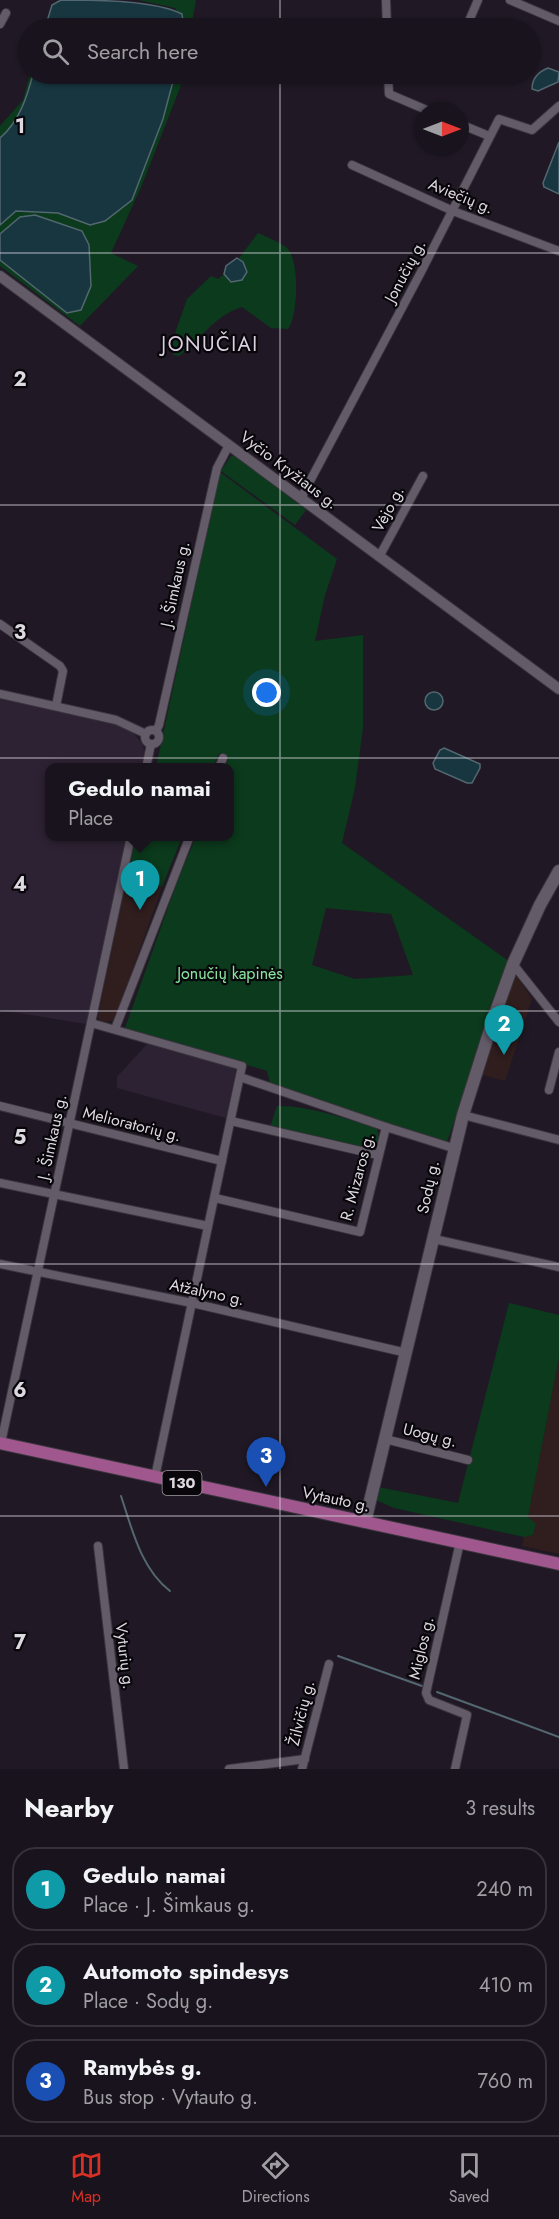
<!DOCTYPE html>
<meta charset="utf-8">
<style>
body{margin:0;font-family:Jost,sans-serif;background:#252029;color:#f1f3f6}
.compass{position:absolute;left:415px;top:102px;width:54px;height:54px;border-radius:50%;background:#18131c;box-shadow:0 2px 4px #0004;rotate:90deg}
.you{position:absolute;left:267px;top:693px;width:21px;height:21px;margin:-15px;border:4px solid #fff;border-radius:50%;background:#1a73e8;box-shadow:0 0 0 9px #1a73e833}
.badge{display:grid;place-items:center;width:39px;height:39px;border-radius:50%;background:#d93025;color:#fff;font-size:20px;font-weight:700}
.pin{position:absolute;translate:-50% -50px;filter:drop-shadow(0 2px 3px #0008)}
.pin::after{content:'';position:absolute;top:32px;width:21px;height:18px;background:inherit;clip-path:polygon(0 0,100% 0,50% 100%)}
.popup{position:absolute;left:45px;top:763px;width:189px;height:78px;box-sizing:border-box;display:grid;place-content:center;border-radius:12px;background:#18131c;filter:drop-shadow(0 2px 4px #0005);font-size:20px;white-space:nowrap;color:#9f9ea3}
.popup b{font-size:22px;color:#f1f3f6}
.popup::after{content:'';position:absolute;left:50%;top:100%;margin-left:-12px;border:12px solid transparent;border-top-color:#18131c}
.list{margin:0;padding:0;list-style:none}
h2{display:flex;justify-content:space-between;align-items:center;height:78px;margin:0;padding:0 24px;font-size:26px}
h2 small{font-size:20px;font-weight:400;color:#9f9ea3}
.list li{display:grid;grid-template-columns:39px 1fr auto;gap:18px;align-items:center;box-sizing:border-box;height:84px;margin:0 12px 12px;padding:0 12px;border:2px solid #36323b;border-radius:24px}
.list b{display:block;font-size:22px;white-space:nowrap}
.list p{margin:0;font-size:20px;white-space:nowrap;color:#9f9ea3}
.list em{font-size:20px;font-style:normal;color:#9f9ea3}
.icon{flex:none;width:33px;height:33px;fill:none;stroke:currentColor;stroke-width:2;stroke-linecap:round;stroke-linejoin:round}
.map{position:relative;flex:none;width:559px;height:1769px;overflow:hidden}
.search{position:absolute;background:#18131c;box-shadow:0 2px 4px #0004;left:18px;right:18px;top:18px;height:66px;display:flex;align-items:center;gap:15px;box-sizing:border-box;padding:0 21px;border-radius:33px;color:#9f9ea3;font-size:22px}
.sheet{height:366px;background:#18131c}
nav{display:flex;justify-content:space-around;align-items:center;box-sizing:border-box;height:84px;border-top:2px solid #36323b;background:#18131c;font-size:16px;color:#9f9ea3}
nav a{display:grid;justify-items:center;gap:3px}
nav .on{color:#d93025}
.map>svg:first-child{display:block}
</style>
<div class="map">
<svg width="559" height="1769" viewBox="0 0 559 1769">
<rect width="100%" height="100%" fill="#201925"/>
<g fill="#301d1e">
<polygon points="127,876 162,887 117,1013 112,1021 101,1022 98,1017"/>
<polygon points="514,972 532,999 505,1081 479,1074"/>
<polygon points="559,1358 559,1554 522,1546"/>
</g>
<g fill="#2d2233">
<polygon points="0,698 124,726 132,731 143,745 144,753 141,767 50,768 50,836 127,837 86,1024 0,1010"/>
<polygon points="149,1042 234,1066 236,1069 226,1118 117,1088 117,1077"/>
</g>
<g fill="#0b3a1c" fill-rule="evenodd">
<polygon points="138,0 196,0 191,28 184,28 185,23 175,8"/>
<path d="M 30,74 L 33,74 C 27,97 19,122 0,138 L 0,126 L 23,100 Z"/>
<polygon points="175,74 184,74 183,80 142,185 111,253 138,266 80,326 0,266 0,260 67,313 91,286 90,272 20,217 0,234 0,225 16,211 30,211 58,213 90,225 106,220 132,200 163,119"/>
<path d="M 258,233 C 267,237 280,242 287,248 C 300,260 298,317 288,329 L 271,328 L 242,307 C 215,315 200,340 179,356 L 173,355 L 173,339 L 187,299 L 211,276 L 218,279 L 224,274 L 231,282 C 239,282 244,279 247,272 L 243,262 L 239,258 Z"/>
<polygon points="231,456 236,456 306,510 295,525 221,471"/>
<path d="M 220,472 L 337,559 L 325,595 L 315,641 L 363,635 L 363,728 L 355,788 L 342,843 L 510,962 L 447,1142 L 271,1087 L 267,1071 L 125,1028 L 179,877 L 196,837 L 230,836 L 230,768 L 225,767 L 228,760 L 219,753 L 213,767 L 156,767 ZM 326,908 L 391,914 L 413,975 L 355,979 L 312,965 Z"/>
<polygon points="136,837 182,837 162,887 127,876"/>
<path d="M 277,1106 C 307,1105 348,1119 377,1129 L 380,1141 L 375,1147 L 369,1150 L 270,1127 Z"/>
<polygon points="509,1303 559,1315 559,1358 528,1517 536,1524 533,1535 524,1537 394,1508 376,1500 378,1487 458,1503"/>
</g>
<g fill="#173640" stroke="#536770" stroke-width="1.5">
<path d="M 61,0 C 95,0 154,0 182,14 L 184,28 L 45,28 L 52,5 Z"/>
<path d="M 548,68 L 559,72 L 558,82 L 538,91 L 532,89 C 532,78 538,72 548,68 Z"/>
<path d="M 33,74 L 175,74 L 163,119 L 132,200 L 105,221 L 90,225 L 58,213 L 16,211 L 0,225 L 0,138 C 19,122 27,97 33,74 Z"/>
<polygon points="559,142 559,194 544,187 543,183"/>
<polygon points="35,215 82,231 89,245 91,286 81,310 67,313 0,260 0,234 20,217"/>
<polygon points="237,258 243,262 247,272 242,280 231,282 224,274 226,266"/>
<circle cx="434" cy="701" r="9"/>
<polygon points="444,748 480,764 480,768 472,783 467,783 435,769 433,763 440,750"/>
</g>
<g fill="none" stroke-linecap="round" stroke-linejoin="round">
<g stroke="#536770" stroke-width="2">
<path d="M 121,1496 C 132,1529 141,1569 170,1591"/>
<polyline points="338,1656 422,1686"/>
<polyline points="437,1692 559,1737"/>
</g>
<g stroke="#39343c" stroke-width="10">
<g id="minor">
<polyline points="386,0 387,28"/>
<polyline points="510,0 559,21"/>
<polyline points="0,24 6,13"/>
<polyline points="466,28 478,0"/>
<polyline points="388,74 389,94 429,111"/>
<polyline points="460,124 489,136"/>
<polyline points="352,165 453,211 559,251"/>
<polyline points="301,498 421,272 499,119 532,130 559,106"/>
<polyline points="379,557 423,476"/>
<polyline points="0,624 60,666 63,671 56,706"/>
<polyline points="0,694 116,720 146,734"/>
<circle cx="152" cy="737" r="7"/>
<polyline points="156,731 159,725 217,468 229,445"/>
<polyline points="146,768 151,744"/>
<polyline points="219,768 223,758"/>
<polyline points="513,964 559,1022"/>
<polyline points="91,1023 242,1066 155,1477"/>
<polyline points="115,1029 190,836"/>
<polyline points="240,1077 386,1127"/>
<polyline points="549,1090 559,1052"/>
<polyline points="0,1106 222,1161"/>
<polyline points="463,1115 559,1140"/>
<polyline points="231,1121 378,1155"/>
<polyline points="0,1183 208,1226"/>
<polyline points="215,1198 360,1232 386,1127 453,1148"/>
<polyline points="434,1239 559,1267"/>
<polyline points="0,1264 192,1303 407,1353"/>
<polyline points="385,1439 468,1460"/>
<polyline points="1,1443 131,836"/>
<polyline points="98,1546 124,1769"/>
<polyline points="229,1769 305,1759"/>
<polyline points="302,1769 329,1664"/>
<polyline points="455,1769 467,1715 429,1700 426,1693 460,1542"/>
</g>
</g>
<g stroke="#39343c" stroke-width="12">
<polyline id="tertiary" points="0,276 559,689"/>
</g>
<g stroke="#39343c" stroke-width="14">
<polyline id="secondary" points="365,1522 463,1115 495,1014 513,964 540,905 559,871"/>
</g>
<g stroke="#39343c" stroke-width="14">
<polyline id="primary" points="0,1443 559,1564"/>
</g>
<use href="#minor" stroke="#645b69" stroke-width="8"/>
<use href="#tertiary" stroke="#645b69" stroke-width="10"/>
<use href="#secondary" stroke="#645b69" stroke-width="12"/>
<use href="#primary" stroke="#9f578d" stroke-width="12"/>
</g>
<path fill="none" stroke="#ded9e1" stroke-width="1.5" stroke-opacity="0.55" d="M 280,0 L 280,28M 280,74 L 280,1769M 0,253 L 559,253M 0,505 L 559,505M 0,758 L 559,758M 0,1011 L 559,1011M 0,1264 L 559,1264M 0,1516 L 559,1516"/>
<g text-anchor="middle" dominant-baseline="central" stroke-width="4.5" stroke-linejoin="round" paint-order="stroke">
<rect fill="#08060a" stroke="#9e9aa0" stroke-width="1.5" x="162.5" y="1471" width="39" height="24" rx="4.5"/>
<g font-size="15" font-weight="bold" fill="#ded9e1">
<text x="182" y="1483">130</text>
</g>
<g font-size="16" fill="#ded9e1" stroke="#08060a">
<text transform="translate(461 196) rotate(22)">Aviečių g.</text>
<text transform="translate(405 271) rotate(-62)">Jonučių g.</text>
<text transform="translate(289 470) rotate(37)">Vyčio Kryžiaus g.</text>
<text transform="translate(388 509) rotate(-62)">Vėjo g.</text>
<text transform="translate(175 584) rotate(-78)">J. Šimkaus g.</text>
<text transform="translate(132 1124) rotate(14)">Melioratorių g.</text>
<text transform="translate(52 1137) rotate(-78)">J. Šimkaus g.</text>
<text transform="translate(357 1177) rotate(-75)">R. Mizaros g.</text>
<text transform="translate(428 1187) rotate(-78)">Sodų g.</text>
<text transform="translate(207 1292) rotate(12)">Atžalyno g.</text>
<text transform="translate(430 1435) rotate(14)">Uogų g.</text>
<text transform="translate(336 1499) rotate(12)">Vytauto g.</text>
<text transform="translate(421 1648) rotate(-77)">Miglos g.</text>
<text transform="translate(125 1656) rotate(83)">Vyturių g.</text>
<text transform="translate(301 1713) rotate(-76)">Žilvičių g.</text>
</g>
<g font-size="16" fill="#88e6a0" stroke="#08060a">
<text x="230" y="973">Jonučių kapinės</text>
</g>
<g font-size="20" letter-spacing="1.5" fill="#dad0e0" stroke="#08060a">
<text x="210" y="344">JONUČIAI</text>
</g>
</g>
<g font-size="20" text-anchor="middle" font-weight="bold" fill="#ded9e1" stroke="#08060a" stroke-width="4.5" stroke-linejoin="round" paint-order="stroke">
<text x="20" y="133">1</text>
<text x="20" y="386">2</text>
<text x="20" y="639">3</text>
<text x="20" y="891">4</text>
<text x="20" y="1144">5</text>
<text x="20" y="1397">6</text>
<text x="20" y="1649">7</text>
</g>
</svg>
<svg class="compass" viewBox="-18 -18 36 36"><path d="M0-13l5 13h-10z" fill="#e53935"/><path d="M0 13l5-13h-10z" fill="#9f9ea3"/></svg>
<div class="you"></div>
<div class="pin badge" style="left:140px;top:910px;background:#0f9aa8">1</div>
<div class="popup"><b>Gedulo namai</b>Place</div>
<div class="pin badge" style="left:504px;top:1055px;background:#0f9aa8">2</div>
<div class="pin badge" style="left:266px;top:1487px;background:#1a4fb4">3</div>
<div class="search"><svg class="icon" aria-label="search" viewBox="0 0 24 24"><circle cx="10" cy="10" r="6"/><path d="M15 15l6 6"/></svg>Search here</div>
</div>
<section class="sheet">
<h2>Nearby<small>3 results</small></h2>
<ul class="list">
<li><span class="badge" style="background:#0f9aa8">1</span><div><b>Gedulo namai</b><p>Place · J. Šimkaus g.</p></div><em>240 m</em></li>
<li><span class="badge" style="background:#0f9aa8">2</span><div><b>Automoto spindesys</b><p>Place · Sodų g.</p></div><em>410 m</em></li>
<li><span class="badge" style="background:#1a4fb4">3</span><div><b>Ramybės g.</b><p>Bus stop · Vytauto g.</p></div><em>760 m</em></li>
</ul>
</section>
<nav>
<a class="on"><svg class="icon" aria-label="map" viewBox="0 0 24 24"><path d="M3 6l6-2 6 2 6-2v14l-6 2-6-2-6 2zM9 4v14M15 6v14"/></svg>Map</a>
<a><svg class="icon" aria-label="directions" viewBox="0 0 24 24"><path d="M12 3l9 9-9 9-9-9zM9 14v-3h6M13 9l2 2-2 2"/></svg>Directions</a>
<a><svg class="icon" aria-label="saved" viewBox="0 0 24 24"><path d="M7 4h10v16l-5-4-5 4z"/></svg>Saved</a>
</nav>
